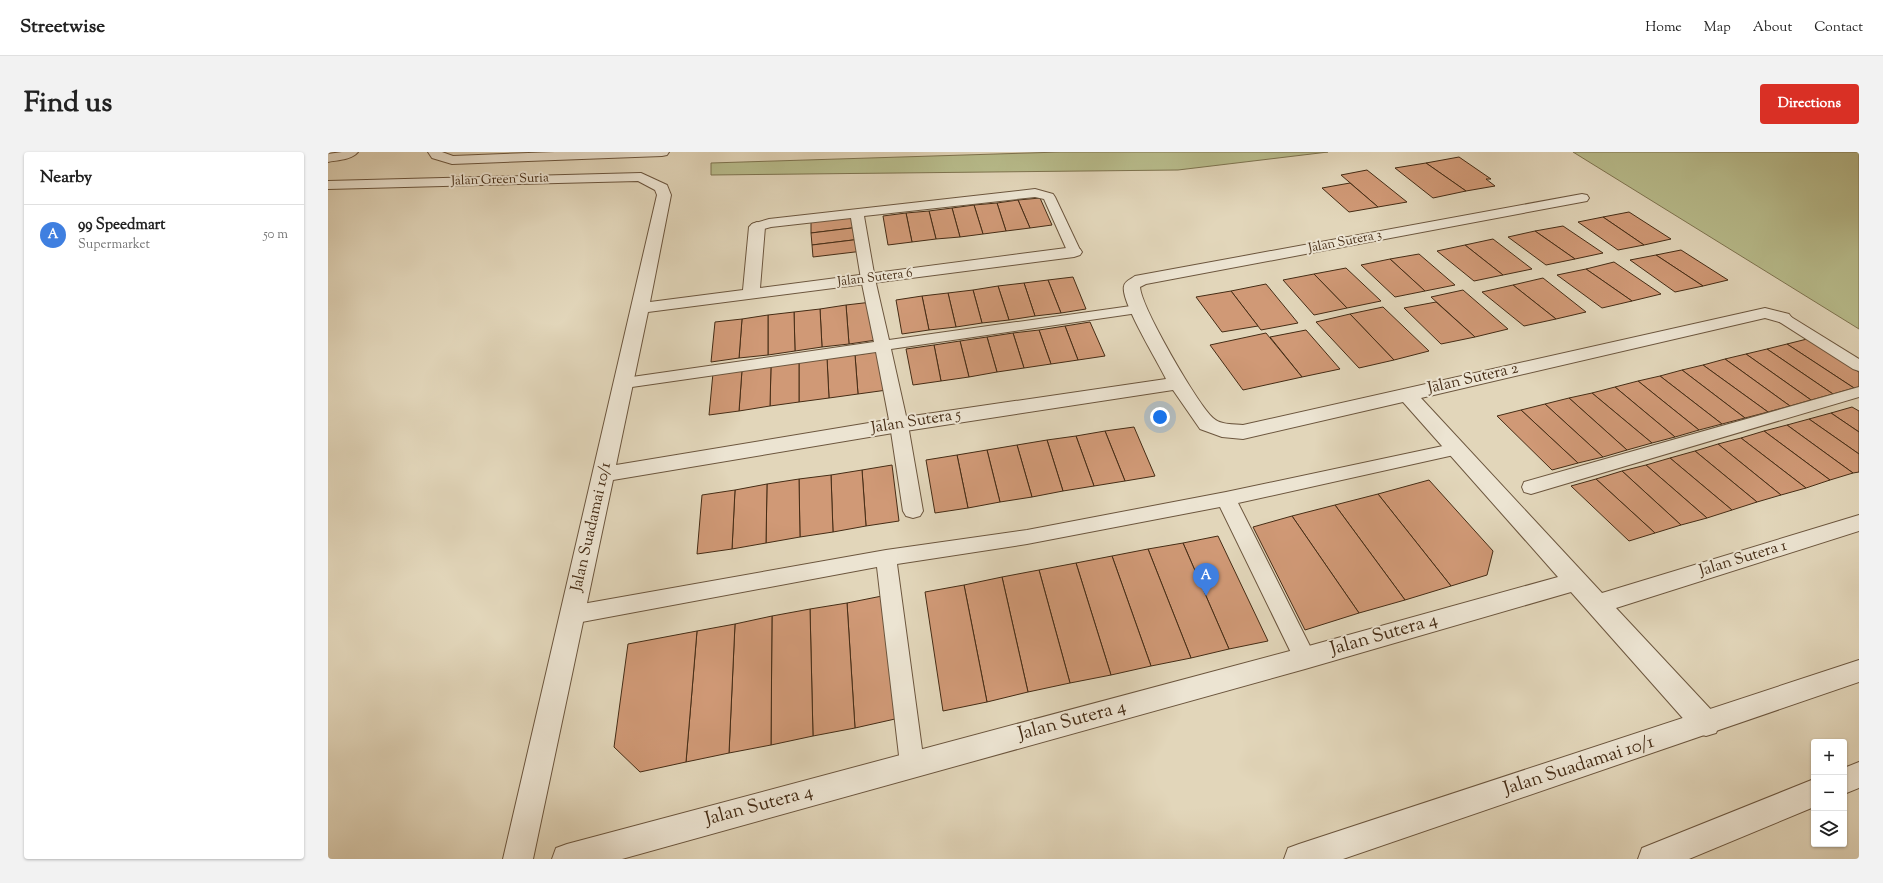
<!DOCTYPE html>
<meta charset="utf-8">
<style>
body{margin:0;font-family:"Sorts Mill Goudy",serif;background:#f2f2f2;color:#222}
.controls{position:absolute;right:12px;bottom:12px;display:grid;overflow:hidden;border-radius:4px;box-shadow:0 1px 3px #0004}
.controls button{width:36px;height:36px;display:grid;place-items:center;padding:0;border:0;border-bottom:1px solid #e0e0e0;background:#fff;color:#222;font:20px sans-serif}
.you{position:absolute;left:832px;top:265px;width:14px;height:14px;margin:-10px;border:3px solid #fff;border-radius:50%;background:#1a73e8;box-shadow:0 0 0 6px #1a73e833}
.badge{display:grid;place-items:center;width:26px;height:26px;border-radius:50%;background:#d93025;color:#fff;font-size:13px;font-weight:700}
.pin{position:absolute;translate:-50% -33px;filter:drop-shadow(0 1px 2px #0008)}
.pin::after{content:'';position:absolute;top:21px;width:14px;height:12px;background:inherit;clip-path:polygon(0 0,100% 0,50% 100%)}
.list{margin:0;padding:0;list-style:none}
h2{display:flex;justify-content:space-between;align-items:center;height:52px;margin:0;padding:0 16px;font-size:17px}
h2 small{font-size:13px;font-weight:400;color:#767676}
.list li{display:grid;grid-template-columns:26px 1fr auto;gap:12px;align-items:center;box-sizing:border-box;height:60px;padding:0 16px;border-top:1px solid #e0e0e0}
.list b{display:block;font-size:15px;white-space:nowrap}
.list p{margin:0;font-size:13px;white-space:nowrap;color:#767676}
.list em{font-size:13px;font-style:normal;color:#767676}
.icon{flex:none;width:22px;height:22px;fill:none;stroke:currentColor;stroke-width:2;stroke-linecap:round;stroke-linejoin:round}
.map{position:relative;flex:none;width:1531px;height:707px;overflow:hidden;border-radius:4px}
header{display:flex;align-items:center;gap:24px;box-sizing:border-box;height:56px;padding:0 20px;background:#fff;border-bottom:1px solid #e0e0e0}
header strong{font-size:19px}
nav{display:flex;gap:22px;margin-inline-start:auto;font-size:14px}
.intro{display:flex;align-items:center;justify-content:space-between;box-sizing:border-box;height:96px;padding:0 24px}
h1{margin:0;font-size:28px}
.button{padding:10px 18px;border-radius:4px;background:#d93025;color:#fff;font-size:14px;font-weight:700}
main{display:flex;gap:24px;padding:0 24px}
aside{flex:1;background:#fff;border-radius:4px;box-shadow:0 1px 3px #0004}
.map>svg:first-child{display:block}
</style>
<header>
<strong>Streetwise</strong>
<nav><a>Home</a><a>Map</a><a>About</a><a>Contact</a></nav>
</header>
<div class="intro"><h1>Find us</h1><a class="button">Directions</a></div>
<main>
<aside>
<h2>Nearby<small></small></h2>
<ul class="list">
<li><span class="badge" style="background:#3f7fe0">A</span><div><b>99 Speedmart</b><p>Supermarket</p></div><em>50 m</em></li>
</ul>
</aside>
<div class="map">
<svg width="1531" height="707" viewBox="0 0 1531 707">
<rect width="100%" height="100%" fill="#e2d6ba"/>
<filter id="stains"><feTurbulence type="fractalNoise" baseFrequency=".005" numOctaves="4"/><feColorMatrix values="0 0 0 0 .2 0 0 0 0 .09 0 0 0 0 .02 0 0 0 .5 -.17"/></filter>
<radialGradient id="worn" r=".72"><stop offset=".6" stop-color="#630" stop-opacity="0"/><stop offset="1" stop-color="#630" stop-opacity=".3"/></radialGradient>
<g fill="#b8bc8c" stroke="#7e7450">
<polygon points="732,0 1000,0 850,18 383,23 383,11"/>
<polygon points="1245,0 1531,0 1531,177"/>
</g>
<g fill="#d09976" stroke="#452c15">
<polygon points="1131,5 1163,27 1158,27 1167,34 1138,39 1098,11"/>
<polygon points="1098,11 1138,39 1105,46 1067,16"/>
<polygon points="1039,18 1079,50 1050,55 1013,23"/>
<polygon points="1022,31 1050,55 1021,60 994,36"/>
<polygon points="712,46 724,73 702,76 690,48"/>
<polygon points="690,48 702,76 678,79 669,51"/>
<polygon points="669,51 678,79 655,82 646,53"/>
<polygon points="646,53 655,82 632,85 624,56"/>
<polygon points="624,56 632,85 608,87 601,59"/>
<polygon points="601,59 608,87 584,90 578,61"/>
<polygon points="1301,60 1343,87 1316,93 1275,65"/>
<polygon points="578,61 584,90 560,93 555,64"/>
<polygon points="530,64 532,75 483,81 483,69"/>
<polygon points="1275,65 1316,93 1290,98 1250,70"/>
<polygon points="1235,74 1275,101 1247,107 1207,79"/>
<polygon points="532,75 533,87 484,93 483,81"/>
<polygon points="1207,79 1247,107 1218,113 1180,85"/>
<polygon points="533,87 535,99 485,105 484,93"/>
<polygon points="1165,87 1204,117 1175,123 1137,93"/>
<polygon points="1137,93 1175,123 1146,129 1109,99"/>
<polygon points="1353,98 1400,128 1375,134 1328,103"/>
<polygon points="1091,102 1127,133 1097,139 1062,107"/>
<polygon points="1328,103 1375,134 1347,140 1302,108"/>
<polygon points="1062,107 1097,139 1067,145 1033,113"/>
<polygon points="1286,110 1333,142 1304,149 1258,117"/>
<polygon points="1018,116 1053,149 1019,156 986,122"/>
<polygon points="1258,117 1304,149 1274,156 1229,123"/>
<polygon points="986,122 1019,156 986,163 955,128"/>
<polygon points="745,125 758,157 733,161 720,128"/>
<polygon points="1215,126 1258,160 1228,167 1185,133"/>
<polygon points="720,128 733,161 707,164 696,131"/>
<polygon points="696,131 707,164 681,168 670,134"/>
<polygon points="938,132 970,171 933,178 903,139"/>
<polygon points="1185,133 1228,167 1196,174 1154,140"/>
<polygon points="670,134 681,168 654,171 645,138"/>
<polygon points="645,138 654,171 628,175 620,141"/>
<polygon points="1135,138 1180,177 1147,185 1103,145"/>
<polygon points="903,139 930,174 894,180 868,145"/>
<polygon points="620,141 628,175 601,178 594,144"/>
<polygon points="594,144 601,178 574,182 568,148"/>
<polygon points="544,150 548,188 521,192 518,153"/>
<polygon points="1108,150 1147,185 1113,192 1076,156"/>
<polygon points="518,153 521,192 494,195 492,157"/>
<polygon points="1055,155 1101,199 1066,208 1022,162"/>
<polygon points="492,157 494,195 467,199 466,160"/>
<polygon points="466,160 467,199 440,203 440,163"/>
<polygon points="1022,162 1066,208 1031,216 988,170"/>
<polygon points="440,163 440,203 411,206 414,167"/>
<polygon points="414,167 411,206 383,210 387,170"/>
<polygon points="762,170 777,204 750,208 737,174"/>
<polygon points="737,174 750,208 723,212 711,178"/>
<polygon points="711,178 723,212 696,216 685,181"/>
<polygon points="978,178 1012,217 974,225 942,185"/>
<polygon points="685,181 696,216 669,220 659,185"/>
<polygon points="938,181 974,225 915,238 882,193"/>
<polygon points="659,185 669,220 641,225 632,189"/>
<polygon points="1479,187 1531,220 1531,235 1526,236 1459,192"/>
<polygon points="632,189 641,225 613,229 606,193"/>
<polygon points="1459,192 1526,236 1505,242 1439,197"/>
<polygon points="606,193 613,229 585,233 578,197"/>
<polygon points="1439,197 1505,242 1483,248 1418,202"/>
<polygon points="554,199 559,238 530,242 527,203"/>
<polygon points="1418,202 1483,248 1462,254 1397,207"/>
<polygon points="527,203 530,242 501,246 499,206"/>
<polygon points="499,206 501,246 471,250 471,210"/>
<polygon points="1397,207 1462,254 1440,260 1375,213"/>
<polygon points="471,210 471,250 442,254 443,214"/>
<polygon points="1375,213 1440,260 1417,266 1354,218"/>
<polygon points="443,214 442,254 411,259 414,218"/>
<polygon points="414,218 411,259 381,263 385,221"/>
<polygon points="1354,218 1417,266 1394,272 1332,224"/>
<polygon points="1332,224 1394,272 1371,278 1310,229"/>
<polygon points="1310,229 1371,278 1347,285 1287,235"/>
<polygon points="1287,235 1347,285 1324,291 1264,241"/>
<polygon points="1264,241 1324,291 1299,298 1241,246"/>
<polygon points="1241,246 1299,298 1275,305 1217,252"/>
<polygon points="1217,252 1275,305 1250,311 1193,258"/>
<polygon points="1524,255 1531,259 1531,280 1503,261"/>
<polygon points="1193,258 1250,311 1224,318 1169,264"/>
<polygon points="1503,261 1531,280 1531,302 1481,267"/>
<polygon points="1481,267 1531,302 1531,320 1525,321 1459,273"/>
<polygon points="1459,273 1525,321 1502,328 1436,279"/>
<polygon points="806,275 827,324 797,329 777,279"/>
<polygon points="777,279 797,329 766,334 748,284"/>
<polygon points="1436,279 1502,328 1478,336 1413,286"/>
<polygon points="748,284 766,334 735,339 719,288"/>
<polygon points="1413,286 1478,336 1453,343 1390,292"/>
<polygon points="719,288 735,339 704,345 689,293"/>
<polygon points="1390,292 1453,343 1429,350 1367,299"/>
<polygon points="689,293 704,345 672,350 659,298"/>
<polygon points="659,298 672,350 640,356 629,303"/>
<polygon points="1367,299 1429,350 1404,358 1342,306"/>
<polygon points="629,303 640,356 607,361 598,308"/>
<polygon points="1342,306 1404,358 1379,366 1318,313"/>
<polygon points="564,313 571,369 538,374 534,318"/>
<polygon points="1318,313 1379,366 1353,373 1294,319"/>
<polygon points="534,318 538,374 505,380 503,323"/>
<polygon points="1294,319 1353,373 1327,381 1268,327"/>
<polygon points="503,323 505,380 472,385 471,327"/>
<polygon points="471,327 472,385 438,391 439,332"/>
<polygon points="1268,327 1327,381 1301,389 1243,334"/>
<polygon points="1101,328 1165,399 1159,423 1123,434 1050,342"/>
<polygon points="439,332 438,391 404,397 407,338"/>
<polygon points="407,338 404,397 369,402 374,343"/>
<polygon points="1050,342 1123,434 1077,448 1007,353"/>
<polygon points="1007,353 1077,448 1031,461 964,364"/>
<polygon points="964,364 1031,461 977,478 925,375"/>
<polygon points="890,384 940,489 901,497 855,391"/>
<polygon points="855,391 901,497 863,506 820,397"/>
<polygon points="820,397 863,506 823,514 784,404"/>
<polygon points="784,404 823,514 783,523 748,411"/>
<polygon points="748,411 783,523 742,531 711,418"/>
<polygon points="711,418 742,531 700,540 674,425"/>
<polygon points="674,425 700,540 659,550 636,433"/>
<polygon points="636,433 659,550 615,559 597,440"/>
<polygon points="554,444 567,567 527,576 519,451"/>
<polygon points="519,451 527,576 485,584 482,457"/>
<polygon points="482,457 485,584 443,593 444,464"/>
<polygon points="444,464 443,593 401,601 407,472"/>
<polygon points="407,472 401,601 358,610 369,479"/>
<polygon points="369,479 358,610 312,620 286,595 300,492"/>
</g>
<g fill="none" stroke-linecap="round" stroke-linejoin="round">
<g stroke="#6c563e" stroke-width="2">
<g id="service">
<path d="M 14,0 L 30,0 C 23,8 10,8 0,10 L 0,2 Z"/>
<polygon points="707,37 725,42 727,45 753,100 751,103 741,103 716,47 707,45 536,64 547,127 561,188 810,153 815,154 817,157 815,160 810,161 563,197 580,273 595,359 592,364 585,366 578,364 575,359 562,273 548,200 297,236 291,235 289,231 291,227 297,226 546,190 533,127 523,66 443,75 429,79 424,78 422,75 424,72 441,67"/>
<polygon points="1455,161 1460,163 1531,207 1531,219 1525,217 1450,169 1447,166 1450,163"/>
<polygon points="1531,235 1531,245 1203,342 1196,340 1194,335 1196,330"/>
<polygon points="1129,291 1135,293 1138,297 1135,301 910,351 988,506 985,513 977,515 969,513 892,355 699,392 569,412 596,612 593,620 584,623 575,620 572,612 549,415 243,472 235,469 232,463 235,457 243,454 558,398 699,378 898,340"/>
</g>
</g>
<g stroke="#6c563e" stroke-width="2">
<g id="minor">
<polygon points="100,0 114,0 125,4 227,0 341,0 339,3 334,4 124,12 104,6"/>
<path d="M 313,21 L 339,33 L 343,43 L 322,150 L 415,138 L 421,75 L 424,72 L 429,70 L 434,72 L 437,75 L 432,136 L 746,95 L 752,97 L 754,100 L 752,103 L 746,105 L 320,160 L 288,313 L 571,266 L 838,227 C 830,210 792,149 796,134 C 797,129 803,127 807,124 L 1254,42 L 1259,43 L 1261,46 L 1259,49 L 818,132 L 812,135 C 813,155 869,251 885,266 C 892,273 906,272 915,273 L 1437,156 L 1461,162 L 1464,166 L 1461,170 L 1455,171 L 1437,166 L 1093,246 L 1274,441 L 1531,363 L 1531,379 L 1288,456 L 1388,563 L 1392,572 L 1388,581 L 1378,584 L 1368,581 L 1243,440 L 977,517 L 294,707 L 224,707 L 228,696 L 239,692 L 977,495 L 1230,425 L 1075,250 L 915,287 L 894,285 L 872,277 L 845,238 L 571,280 L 285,328 L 205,707 L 175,707 L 329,43 L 327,38 L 310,29 L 0,37 L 0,29 Z"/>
</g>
</g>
<g stroke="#6c563e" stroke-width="2">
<g id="tertiary">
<polygon points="1531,508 1531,530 1015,707 956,707 960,696 971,692"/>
<polygon points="1531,610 1531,636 1516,642 1516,616"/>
<polygon points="1486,627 1486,655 1361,707 1310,707 1314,696"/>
</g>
</g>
<use href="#service" fill="#ece4d2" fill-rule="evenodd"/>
<use href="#minor" fill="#ece4d2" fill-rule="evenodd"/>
<use href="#tertiary" fill="#ece4d2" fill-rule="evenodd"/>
</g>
<g text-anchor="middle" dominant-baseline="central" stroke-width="4" stroke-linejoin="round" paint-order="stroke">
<g font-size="13" fill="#452c15" stroke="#ece4d2">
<text transform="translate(172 28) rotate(-2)">Jalan Green Suria</text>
<text transform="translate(1017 90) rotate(-11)">Jalan Sutera 3</text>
<text transform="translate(547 126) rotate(-7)">Jalan Sutera 6</text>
</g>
<g font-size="16" fill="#452c15" stroke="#ece4d2">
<text transform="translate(1145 227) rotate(-13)">Jalan Sutera 2</text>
<text transform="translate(588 270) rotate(-9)">Jalan Sutera 5</text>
<text transform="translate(264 375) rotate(-77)">Jalan Suadamai 10/1</text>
<text transform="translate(1415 407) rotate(-17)">Jalan Sutera 1</text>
</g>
<g font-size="19" fill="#452c15" stroke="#ece4d2">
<text transform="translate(1056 483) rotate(-16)">Jalan Sutera 4</text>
<text transform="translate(744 569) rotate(-15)">Jalan Sutera 4</text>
<text transform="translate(1251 614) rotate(-18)">Jalan Suadamai 10/1</text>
<text transform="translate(431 654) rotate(-15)">Jalan Sutera 4</text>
</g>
</g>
<rect width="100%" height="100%" filter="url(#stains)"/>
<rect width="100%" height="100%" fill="url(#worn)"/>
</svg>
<div class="controls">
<button>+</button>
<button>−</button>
<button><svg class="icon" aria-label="layers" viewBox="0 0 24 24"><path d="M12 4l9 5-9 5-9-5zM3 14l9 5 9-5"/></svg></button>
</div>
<div class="you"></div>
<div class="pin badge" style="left:878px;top:444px;background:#3f7fe0">A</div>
</div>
</main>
